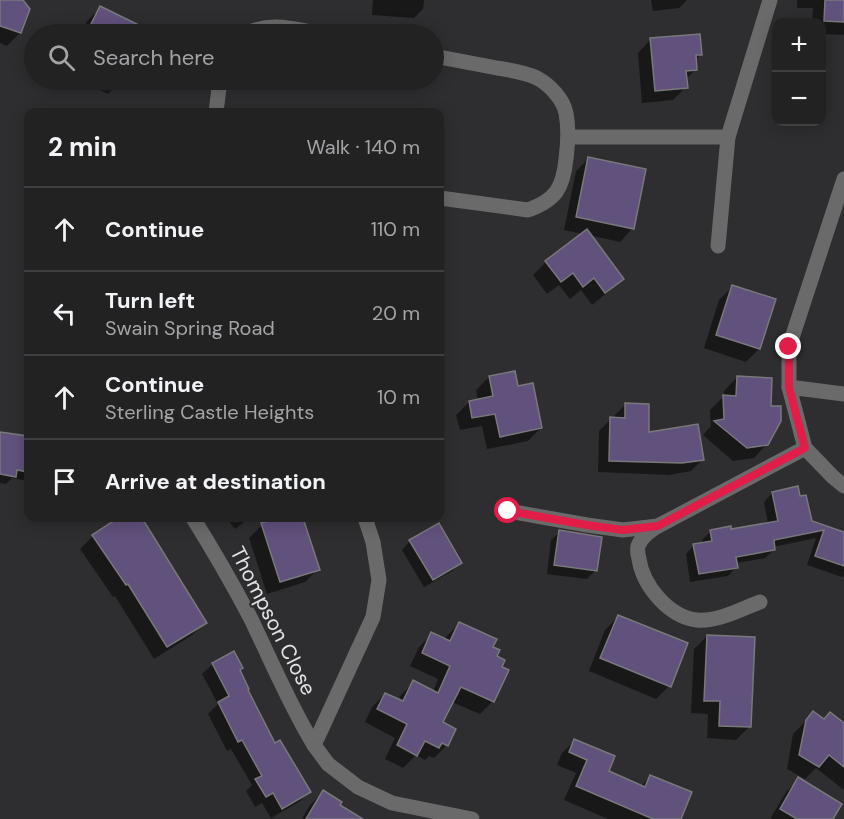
<!DOCTYPE html>
<meta charset="utf-8">
<style>
body{margin:0;font-family:"DM Sans",sans-serif;background:#2a2a2b;color:#f1f3f6}
.controls{position:absolute;right:18px;top:18px;display:grid;overflow:hidden;border-radius:12px;box-shadow:0 3px 15px #0003}
.controls button{width:54px;height:54px;display:grid;place-items:center;padding:0;border:0;border-bottom:2px solid #3f3f41;background:#222223;color:#f1f3f6;font:30px sans-serif}
.stop{position:absolute;width:18px;height:18px;margin:-14px;border:4px solid #e11d48;border-radius:50%;background:#fff}
.stop.end{background:#e11d48;border-color:#fff;box-shadow:0 2px 6px #0008}
.list{margin:0;padding:0;list-style:none}
h2{display:flex;justify-content:space-between;align-items:center;height:78px;margin:0;padding:0 24px;font-size:26px}
h2 small{font-size:20px;font-weight:400;color:#a2a4a6}
.list li{display:grid;grid-template-columns:39px 1fr auto;gap:18px;align-items:center;box-sizing:border-box;height:84px;padding:0 24px;border-top:2px solid #3f3f41}
.list b{display:block;font-size:22px;white-space:nowrap}
.list p{margin:0;font-size:20px;white-space:nowrap;color:#a2a4a6}
.list em{font-size:20px;font-style:normal;color:#a2a4a6}
.icon{flex:none;width:33px;height:33px;fill:none;stroke:currentColor;stroke-width:2;stroke-linecap:round;stroke-linejoin:round}
.map{position:relative;flex:none;width:844px;height:819px;overflow:hidden}
.search{position:absolute;background:#222223;box-shadow:0 3px 15px #0003;left:24px;top:24px;width:420px;height:66px;display:flex;align-items:center;gap:15px;box-sizing:border-box;padding:0 21px;border-radius:33px;color:#a2a4a6;font-size:22px}
.panel{position:absolute;background:#222223;box-shadow:0 3px 15px #0003;left:24px;top:108px;width:420px;height:414px;border-radius:12px}
.map>svg:first-child{display:block}
</style>
<div class="map">
<svg width="844" height="819" viewBox="0 0 844 819">
<rect width="100%" height="100%" fill="#2e2d2f"/>
<g fill="#0007">
<polygon points="0,0 21,0 20,33 7,46 0,43"/>
<polygon points="373,0 424,0 423,9 414,18 372,15"/>
<polygon points="651,0 687,0 679,8 653,11"/>
<polygon points="797,0 844,0 844,35 822,34 822,22 812,22 813,8 797,8"/>
<polygon points="100,8 153,34 81,34 87,21"/>
<polygon points="651,39 701,54 695,60 696,69 685,80 686,87 673,100 642,103 638,53"/>
<polygon points="78,80 122,80 108,94"/>
<polygon points="589,158 633,228 620,242 589,235 622,279 609,291 592,305 581,290 570,299 559,285 547,294 533,275 546,262 583,234 564,230 576,171"/>
<polygon points="732,287 774,300 759,349 746,362 704,348 719,300"/>
<polygon points="489,377 517,387 541,428 528,441 487,449 482,426 460,430 456,415 469,402 478,401 476,390"/>
<polygon points="737,377 767,444 754,458 733,461 703,435 711,426 710,410 724,396 724,391"/>
<polygon points="626,404 647,434 702,460 691,471 669,475 598,472 599,431 611,419 614,419 614,416"/>
<polygon points="0,433 28,438 28,481 12,478 6,484 0,483"/>
<polygon points="772,493 799,497 810,522 844,534 844,575 842,577 807,565 816,538 773,547 774,550 765,558 736,563 736,567 728,576 690,582 686,554 694,545 703,544 702,540 711,531 730,531 768,524 764,502"/>
<polygon points="120,518 140,518 205,622 192,635 154,659 115,596 113,597 80,549 93,536"/>
<polygon points="226,518 249,518 235,529"/>
<polygon points="285,518 301,518 318,569 305,582 267,594 249,538 262,525"/>
<polygon points="560,532 595,571 587,579 547,574 551,540"/>
<polygon points="410,541 461,563 452,571 424,587 402,550"/>
<polygon points="618,617 669,686 656,699 589,671 605,630"/>
<polygon points="459,624 492,648 495,657 493,701 480,714 452,702 441,723 447,745 434,758 429,756 425,760 416,755 403,768 385,759 395,738 365,722 372,707 385,694 398,701 401,695 414,682 433,692 438,679 410,666 419,647 432,634 445,640 446,637"/>
<polygon points="707,636 749,727 736,740 707,738 708,714 691,713 694,649"/>
<polygon points="213,664 238,670 246,690 274,745 310,791 299,802 271,818 262,803 255,807 246,791 252,785 231,749 227,751 208,714 218,704 202,674"/>
<polygon points="814,713 823,720 844,725 844,790 816,768 805,779 787,769 793,734"/>
<polygon points="575,740 607,772 641,786 650,777 680,819 608,819 564,800 576,773 557,765 562,753"/>
<polygon points="799,779 831,819 770,819 786,792"/>
<polygon points="323,792 338,806 360,819 302,819 310,805"/>
</g>
<g fill="#61517d" stroke="#79787b" stroke-width="1.5">
<polygon points="0,0 23,0 30,9 21,33 0,26"/>
<polygon points="825,0 844,0 844,22 824,21"/>
<polygon points="100,6 157,34 86,34"/>
<polygon points="700,34 702,55 696,55 697,70 686,71 688,88 655,91 650,38"/>
<polygon points="588,157 646,169 634,229 576,217"/>
<polygon points="587,229 624,279 605,293 594,278 583,287 573,273 561,282 545,261"/>
<polygon points="732,285 776,299 760,349 716,335"/>
<polygon points="515,371 518,386 533,383 542,428 500,437 495,414 472,418 469,401 493,396 489,376"/>
<polygon points="737,376 772,378 771,406 781,406 781,421 768,445 747,448 714,421 724,419 723,395 736,396"/>
<polygon points="625,403 649,404 649,432 698,424 704,460 682,463 609,461 610,417 625,418"/>
<polygon points="0,432 28,436 28,472 17,470 16,477 0,474"/>
<polygon points="798,486 800,496 806,495 812,521 844,532 844,566 815,556 824,530 774,540 775,550 736,557 738,568 699,574 693,544 712,541 710,530 731,526 731,529 778,521 772,492"/>
<polygon points="118,518 142,518 207,623 167,647 128,584 126,585 92,535"/>
<polygon points="280,518 303,518 320,570 280,582 261,523"/>
<polygon points="439,523 462,563 433,580 409,540"/>
<polygon points="559,530 602,537 597,571 554,565"/>
<polygon points="618,615 688,643 671,687 600,658"/>
<polygon points="459,622 497,639 493,647 500,650 497,656 505,660 502,667 509,670 494,702 461,687 443,722 456,729 448,746 442,743 439,748 425,741 417,756 397,745 407,724 377,709 385,693 403,701 413,680 438,693 450,666 422,653 431,632 450,641"/>
<polygon points="707,635 755,637 751,727 719,726 720,701 704,701"/>
<polygon points="234,651 243,668 240,670 249,689 248,690 275,743 280,740 311,792 282,809 273,793 266,797 255,779 262,776 242,740 238,742 218,702 229,696 212,663"/>
<polygon points="813,711 824,719 830,712 844,723 844,767 829,755 819,767 799,755 806,720"/>
<polygon points="574,739 615,756 609,771 645,787 650,775 692,792 681,819 653,819 576,786 587,760 569,752"/>
<polygon points="798,777 842,804 833,819 797,819 780,809"/>
<polygon points="323,790 342,802 340,805 363,819 306,819"/>
</g>
<g fill="none" stroke-linecap="round" stroke-linejoin="round">
<g stroke="#6a6a6b" stroke-width="15">
<path d="M 245,34 C 273,21 293,29 321,34"/>
<path d="M 434,56 C 455,60 476,64 497,68 C 510,70 525,72 537,78 C 550,85 563,99 566,113 C 569,129 568,144 566,159 C 563,188 556,200 528,210 L 440,198"/>
<polyline points="216,112 220,80"/>
<polyline points="569,137 728,137"/>
<polyline points="718,246 728,137 770,0"/>
<polyline points="789,387 789,347 844,179"/>
<polyline points="844,394 789,387 805,448 833,477 844,486"/>
<polyline points="508,511 587,525 623,530 658,526 805,448"/>
<path d="M 193,518 C 213,550 232,583 250,617 C 271,660 289,704 314,745"/>
<polyline points="365,518 373,542 379,580 373,617 314,745 328,764 358,787 392,803 472,819"/>
<path d="M 658,526 C 650,531 642,536 638,546 C 637,550 638,555 639,559 C 643,586 669,617 697,620 C 718,622 741,609 760,602"/>
</g>
</g>
<g fill="none" stroke-linecap="round" stroke-linejoin="round">
<polyline stroke="#e11d48" stroke-width="8" points="508,511 587,525 623,530 658,526 805,448 789,387 789,347"/>
</g>
<g text-anchor="middle" dominant-baseline="central" stroke-width="4.5" stroke-linejoin="round" paint-order="stroke">
<g font-size="21" fill="#e3e3e4" stroke="#2e2d2f">
<text transform="translate(273 621) rotate(63)">Thompson Close</text>
</g>
</g>
</svg>
<div class="controls">
<button>+</button>
<button>−</button>
</div>
<div class="stop" style="left:508px;top:511px"></div>
<div class="stop end" style="left:789px;top:347px"></div>
<div class="search"><svg class="icon" aria-label="search" viewBox="0 0 24 24"><circle cx="10" cy="10" r="6"/><path d="M15 15l6 6"/></svg>Search here</div>
<section class="panel">
<h2>2 min<small>Walk · 140 m</small></h2>
<ul class="list">
<li><svg class="icon" aria-label="ahead" viewBox="0 0 24 24"><path d="M12 20V5M6 11l6-6 6 6"/></svg><div><b>Continue</b></div><em>110 m</em></li>
<li><svg class="icon" aria-label="left" viewBox="0 0 24 24"><path d="M17 20v-9H6M10 6l-5 5 5 5"/></svg><div><b>Turn left</b><p>Swain Spring Road</p></div><em>20 m</em></li>
<li><svg class="icon" aria-label="ahead" viewBox="0 0 24 24"><path d="M12 20V5M6 11l6-6 6 6"/></svg><div><b>Continue</b><p>Sterling Castle Heights</p></div><em>10 m</em></li>
<li><svg class="icon" aria-label="arrive" viewBox="0 0 24 24"><path d="M6 21V4h12l-3 4 3 4H6"/></svg><div><b>Arrive at destination</b></div></li>
</ul>
</section>
</div>
